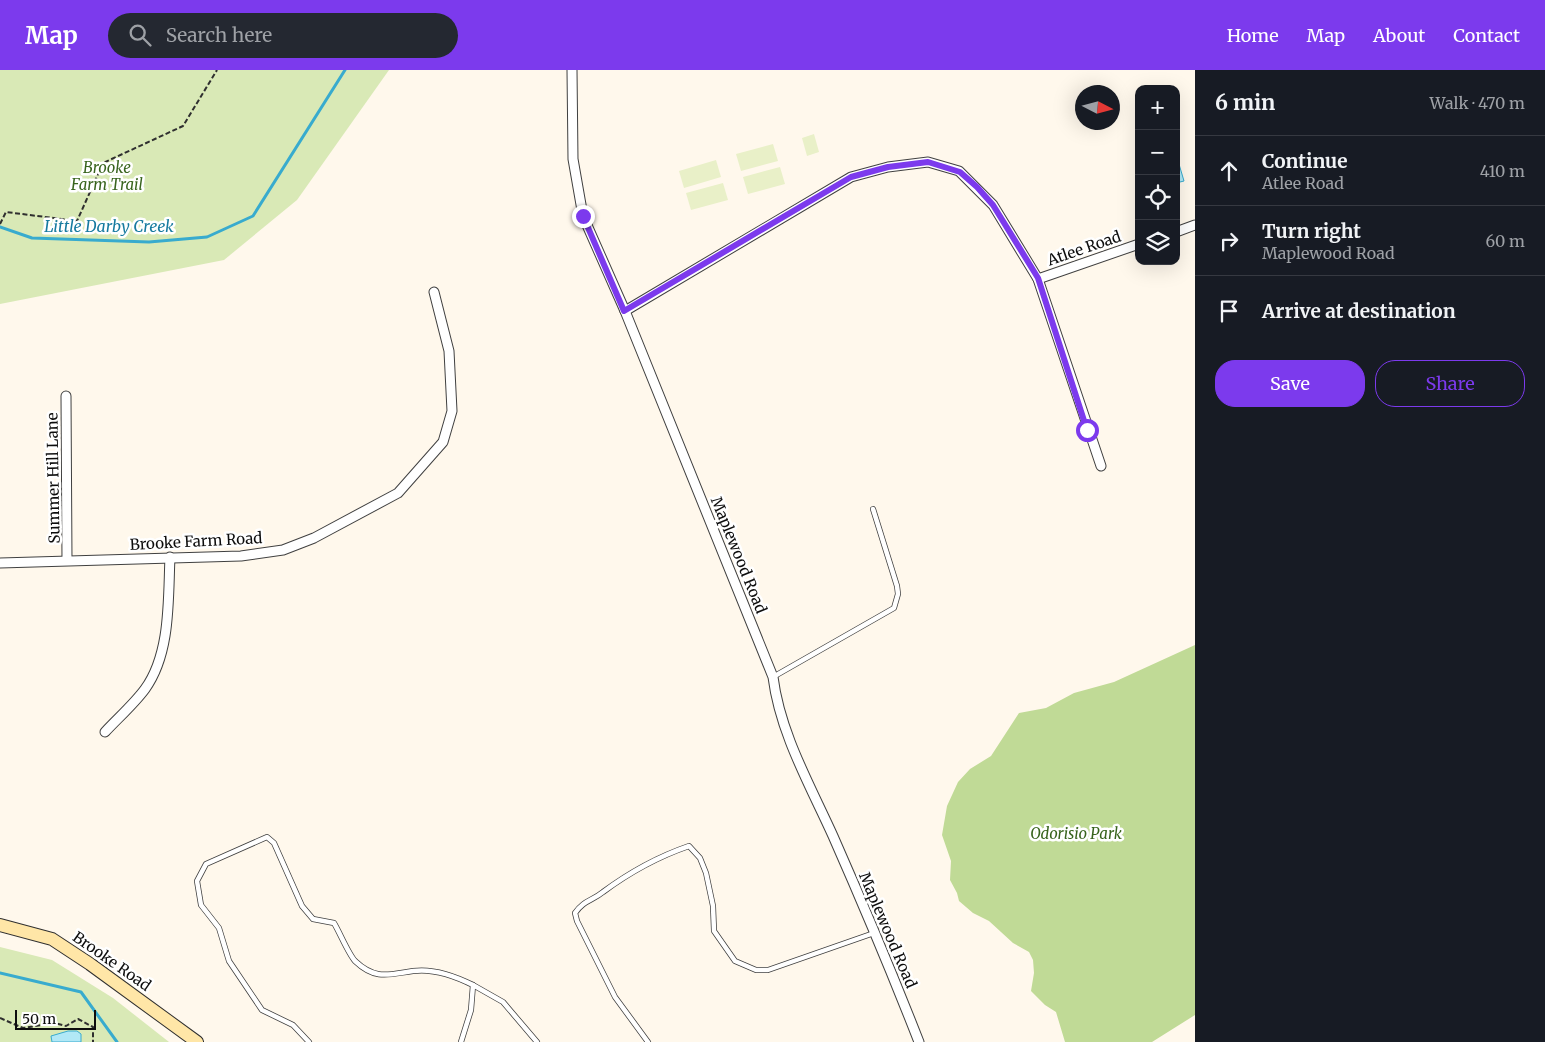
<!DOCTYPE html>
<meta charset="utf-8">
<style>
body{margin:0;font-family:Merriweather,serif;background:#242831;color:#f1f3f6}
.controls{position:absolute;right:15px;top:15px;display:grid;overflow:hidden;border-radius:10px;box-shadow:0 5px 20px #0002}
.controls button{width:45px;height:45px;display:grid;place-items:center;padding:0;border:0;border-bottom:1px solid #363941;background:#171b24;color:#f1f3f6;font:25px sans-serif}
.compass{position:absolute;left:1075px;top:15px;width:45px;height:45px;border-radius:50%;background:#171b24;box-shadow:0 5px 20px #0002;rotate:96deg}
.scale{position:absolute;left:15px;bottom:12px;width:81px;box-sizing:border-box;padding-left:5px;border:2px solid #0d0d0d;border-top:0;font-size:14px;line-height:18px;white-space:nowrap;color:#0d0d0d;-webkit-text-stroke:4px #fff;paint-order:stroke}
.stop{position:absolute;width:15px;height:15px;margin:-11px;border:4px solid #7c3aed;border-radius:50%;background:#fff}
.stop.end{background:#7c3aed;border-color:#fff;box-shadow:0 1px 5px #0008}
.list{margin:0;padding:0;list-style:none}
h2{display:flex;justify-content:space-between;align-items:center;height:65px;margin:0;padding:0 20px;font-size:21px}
h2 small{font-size:16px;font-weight:400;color:#9ea1a6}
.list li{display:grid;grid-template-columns:32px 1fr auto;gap:15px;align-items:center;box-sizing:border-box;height:70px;padding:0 20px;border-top:1px solid #363941}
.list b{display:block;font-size:19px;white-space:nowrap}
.list p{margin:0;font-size:16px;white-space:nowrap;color:#9ea1a6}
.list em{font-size:16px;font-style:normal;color:#9ea1a6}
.actions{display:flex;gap:10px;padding:15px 20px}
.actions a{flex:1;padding:11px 0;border:1px solid #7c3aed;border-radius:20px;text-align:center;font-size:18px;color:#7c3aed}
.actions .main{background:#7c3aed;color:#fff}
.icon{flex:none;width:28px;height:28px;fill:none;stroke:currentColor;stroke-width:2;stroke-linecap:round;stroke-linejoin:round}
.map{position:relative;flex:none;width:1195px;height:972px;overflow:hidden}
header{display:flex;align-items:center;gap:30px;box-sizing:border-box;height:70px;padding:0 25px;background:#7c3aed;color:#fff}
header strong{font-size:24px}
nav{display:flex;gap:28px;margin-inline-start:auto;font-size:18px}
.search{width:350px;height:45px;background:#242831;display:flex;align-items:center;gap:12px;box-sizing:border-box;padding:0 18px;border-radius:28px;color:#9ea1a6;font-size:19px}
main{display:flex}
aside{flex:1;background:#171b24}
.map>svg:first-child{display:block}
</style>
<header>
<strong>Map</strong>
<div class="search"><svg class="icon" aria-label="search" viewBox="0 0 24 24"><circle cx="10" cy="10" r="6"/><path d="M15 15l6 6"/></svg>Search here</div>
<nav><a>Home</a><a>Map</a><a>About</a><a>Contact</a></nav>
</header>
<main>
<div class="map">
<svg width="1195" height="972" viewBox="0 0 1195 972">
<rect width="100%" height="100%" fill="#fff8ec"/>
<g fill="#d9e9b6">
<polygon points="0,0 389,0 297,130 224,190 0,234"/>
<polygon points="0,877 52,890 113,928 169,972 0,972"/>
</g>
<polygon fill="#c0da96" points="1195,575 1195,945 1152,972 1065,972 1056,942 1045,935 1031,921 1034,903 1033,890 1029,882 1013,873 989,851 973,843 959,831 957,823 950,810 951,791 942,765 947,736 958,712 970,699 991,686 1019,643 1046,638 1074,623 1114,612"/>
<g fill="#e9f0c8">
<polygon points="814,64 819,82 807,86 802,68"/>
<polygon points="773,74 778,91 741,101 736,84"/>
<polygon points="716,90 721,107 684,118 679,101"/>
<polygon points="780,97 785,114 748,124 743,107"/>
<polygon points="723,113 728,130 691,140 686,123"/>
</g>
<g fill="#b1e8f6" stroke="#38abce">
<polygon points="1176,84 1184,111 1176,113"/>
<polygon points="68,961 77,961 81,964 81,972 52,972 51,966"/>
</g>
<polygon fill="#fff8ec" points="639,0 667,0 667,2 665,4 641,4"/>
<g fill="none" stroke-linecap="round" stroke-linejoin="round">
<g stroke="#38abce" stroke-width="3">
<polyline points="0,157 32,168 149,172 207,167 253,146 345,0"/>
<polyline points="0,903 81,922 117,972"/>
</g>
<g stroke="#404040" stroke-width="6">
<g id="lane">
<polyline points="773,607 894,538 898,524 897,516 873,439"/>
<polyline points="473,915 503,932 537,972"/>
<path d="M 309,972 L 293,955 L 262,940 L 229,891 L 219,858 L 201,835 L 197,811 L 206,794 L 267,767 L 274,773 L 302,836 L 313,849 L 334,853 C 340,863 348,883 355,891 C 376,911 390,904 413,901 C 434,898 455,906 473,915 L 471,940 L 461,972"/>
<path d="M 648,972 L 615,927 L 577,851 L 575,843 C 584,830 592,831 603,822 C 630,802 657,787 689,776 L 700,788 L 706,803 L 713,836 L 714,861 L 735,891 L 756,900 L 768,900 L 874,863"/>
</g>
</g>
<g stroke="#404040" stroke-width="11">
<g id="street">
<path d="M 572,0 L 573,89 L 583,146 L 625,241 L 773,607 C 780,663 810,715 833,766 C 863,834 892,903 919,972"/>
<polyline points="1176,162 1195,155"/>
<polyline points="1038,209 1139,174"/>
<polyline points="625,241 851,107 888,97 928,92 959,101 993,135 1038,209 1101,396"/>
<polyline points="66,326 67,490"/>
<polyline points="0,493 241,486 283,480 314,468 398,423 443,372 452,341 449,281 434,222"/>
<path d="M 105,662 C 118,648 134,634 145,619 C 171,583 168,529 170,487"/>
</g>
</g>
<g stroke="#2f2f2f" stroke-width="14">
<polyline id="secondary" points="0,855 52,869 90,894 197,972"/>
</g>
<g stroke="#2f2f2f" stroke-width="2" stroke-dasharray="5 2.5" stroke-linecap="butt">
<polyline points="0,154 6,142 77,151 103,93 183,56 217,0"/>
<polyline points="0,948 23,958 55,953 66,956 78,949 93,957 93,972"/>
</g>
<use href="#lane" stroke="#fff" stroke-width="4.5"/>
<use href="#street" stroke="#fff" stroke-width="9"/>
<use href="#secondary" stroke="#ffe6a7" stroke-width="12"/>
</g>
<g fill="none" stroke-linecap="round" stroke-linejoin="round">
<polyline stroke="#7c3aed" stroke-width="6" points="583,146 624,241 851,107 888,97 928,92 960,102 977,117 993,135 1038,208 1087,360"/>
</g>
<g text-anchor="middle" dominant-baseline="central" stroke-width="5" stroke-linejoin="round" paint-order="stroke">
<g font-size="15" font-style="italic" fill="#38641d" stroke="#fff">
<text x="107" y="97">Brooke<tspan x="107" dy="17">Farm Trail</tspan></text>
<text x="1076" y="763">Odorisio Park</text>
</g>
<g font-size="15" fill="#0d0d0d" stroke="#fff">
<text transform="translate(1084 178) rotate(-19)">Atlee Road</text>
<text transform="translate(53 408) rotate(-91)">Summer Hill Lane</text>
<text transform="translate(196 471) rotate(-3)">Brooke Farm Road</text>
<text transform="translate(739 485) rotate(68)">Maplewood Road</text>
<text transform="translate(888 860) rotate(67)">Maplewood Road</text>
<text transform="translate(112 891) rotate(35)">Brooke Road</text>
</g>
<g font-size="16" font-style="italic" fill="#167a9f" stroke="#fff">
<text x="109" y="156">Little Darby Creek</text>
</g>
</g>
</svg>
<div class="controls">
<button>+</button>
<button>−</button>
<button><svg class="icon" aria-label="locate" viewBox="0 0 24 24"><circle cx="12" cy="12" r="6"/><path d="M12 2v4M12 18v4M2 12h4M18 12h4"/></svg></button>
<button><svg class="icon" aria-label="layers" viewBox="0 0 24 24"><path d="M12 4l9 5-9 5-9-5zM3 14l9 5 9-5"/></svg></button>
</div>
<svg class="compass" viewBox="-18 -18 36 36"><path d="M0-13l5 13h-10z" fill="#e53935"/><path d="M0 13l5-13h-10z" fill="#9ea1a6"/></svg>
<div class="scale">50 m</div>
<div class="stop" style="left:1087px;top:360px"></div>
<div class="stop end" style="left:583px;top:146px"></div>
</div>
<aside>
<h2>6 min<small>Walk · 470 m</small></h2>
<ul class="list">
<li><svg class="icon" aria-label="ahead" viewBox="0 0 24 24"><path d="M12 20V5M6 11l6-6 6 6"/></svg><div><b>Continue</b><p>Atlee Road</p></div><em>410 m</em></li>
<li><svg class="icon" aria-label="right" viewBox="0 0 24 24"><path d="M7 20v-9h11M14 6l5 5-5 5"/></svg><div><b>Turn right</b><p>Maplewood Road</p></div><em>60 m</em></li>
<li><svg class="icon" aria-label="arrive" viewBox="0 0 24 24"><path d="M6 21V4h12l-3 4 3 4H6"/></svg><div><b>Arrive at destination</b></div></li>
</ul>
<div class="actions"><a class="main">Save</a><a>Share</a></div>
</aside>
</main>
